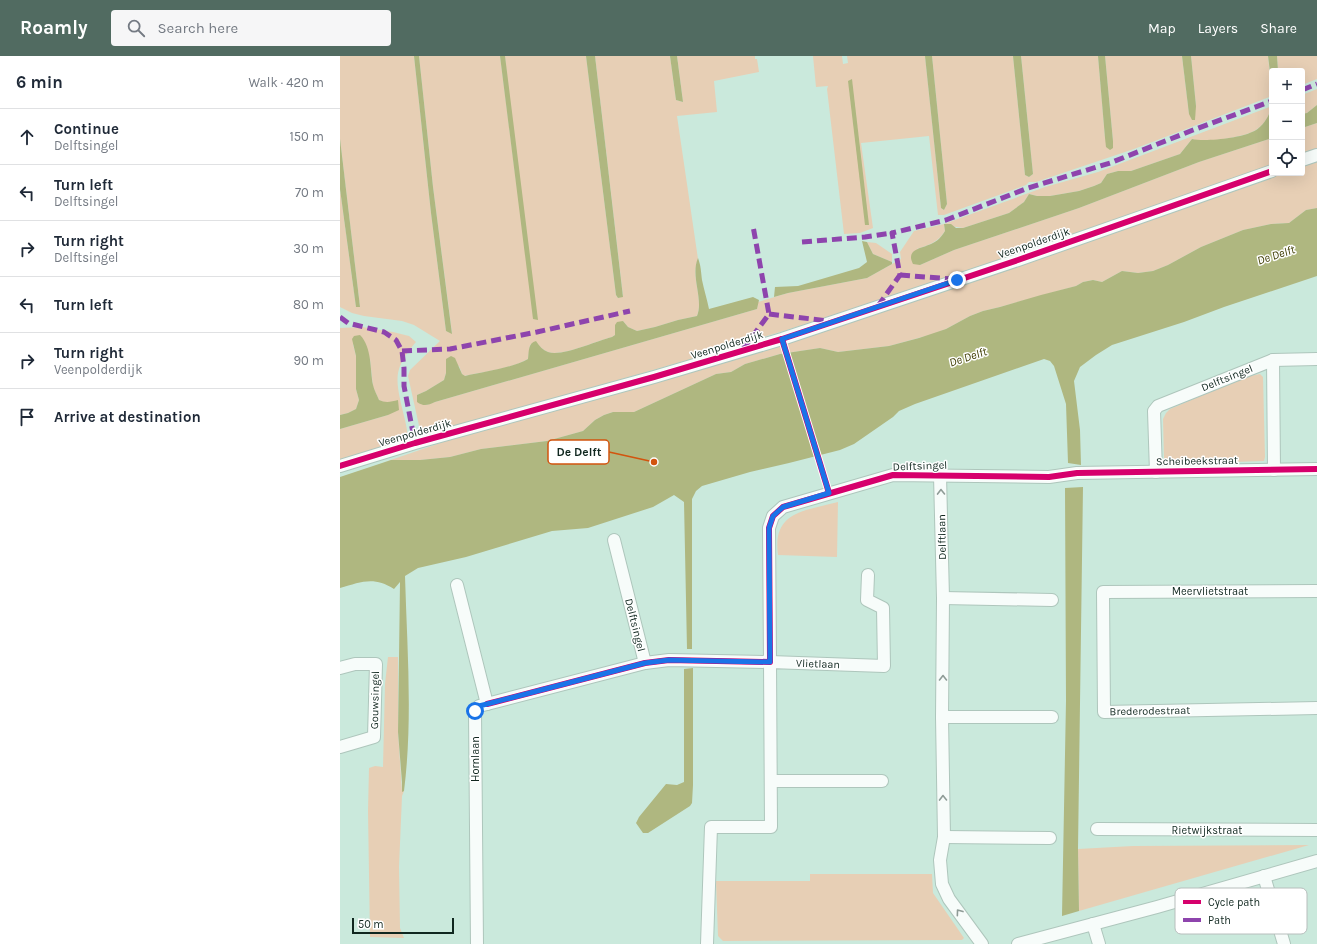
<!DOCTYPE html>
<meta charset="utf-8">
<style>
body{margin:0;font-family:Karla,sans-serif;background:#f6f6f7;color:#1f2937}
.controls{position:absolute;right:12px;top:12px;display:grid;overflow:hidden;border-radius:4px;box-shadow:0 4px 16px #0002}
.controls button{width:36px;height:36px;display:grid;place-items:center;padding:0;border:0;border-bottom:1px solid #e0e1e3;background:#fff;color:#1f2937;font:20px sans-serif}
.scale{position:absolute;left:12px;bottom:10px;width:102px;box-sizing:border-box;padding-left:4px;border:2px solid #10271f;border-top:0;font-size:11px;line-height:14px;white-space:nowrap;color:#10271f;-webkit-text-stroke:3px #fff;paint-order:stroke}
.stop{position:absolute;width:12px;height:12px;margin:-9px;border:3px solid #1a73e8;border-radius:50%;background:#fff}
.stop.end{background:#1a73e8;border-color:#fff;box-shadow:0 1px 4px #0008}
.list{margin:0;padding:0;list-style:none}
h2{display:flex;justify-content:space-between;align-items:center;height:52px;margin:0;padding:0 16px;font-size:17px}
h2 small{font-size:13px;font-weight:400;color:#747a83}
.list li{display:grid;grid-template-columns:26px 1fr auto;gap:12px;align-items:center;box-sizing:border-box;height:56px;padding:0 16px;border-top:1px solid #e0e1e3}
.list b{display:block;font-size:15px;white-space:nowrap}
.list p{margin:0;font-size:13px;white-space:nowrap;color:#747a83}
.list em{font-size:13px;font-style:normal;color:#747a83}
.icon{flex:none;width:22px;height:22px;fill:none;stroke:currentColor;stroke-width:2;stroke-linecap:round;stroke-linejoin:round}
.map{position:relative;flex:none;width:977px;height:888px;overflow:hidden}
header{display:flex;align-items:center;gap:24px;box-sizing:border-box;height:56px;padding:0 20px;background:#516b61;color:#fff}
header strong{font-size:19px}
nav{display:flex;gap:22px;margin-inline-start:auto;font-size:14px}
.search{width:280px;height:36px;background:#f6f6f7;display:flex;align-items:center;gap:10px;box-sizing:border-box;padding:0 14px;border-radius:4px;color:#747a83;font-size:15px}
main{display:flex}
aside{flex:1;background:#fff}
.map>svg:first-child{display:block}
</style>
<header>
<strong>Roamly</strong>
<div class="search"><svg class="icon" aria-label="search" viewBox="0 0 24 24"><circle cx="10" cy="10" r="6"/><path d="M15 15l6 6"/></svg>Search here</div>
<nav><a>Map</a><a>Layers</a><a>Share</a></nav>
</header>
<main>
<aside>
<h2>6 min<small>Walk · 420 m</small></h2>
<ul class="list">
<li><svg class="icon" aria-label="ahead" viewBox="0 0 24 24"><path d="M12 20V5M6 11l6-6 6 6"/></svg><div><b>Continue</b><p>Delftsingel</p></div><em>150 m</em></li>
<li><svg class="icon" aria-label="left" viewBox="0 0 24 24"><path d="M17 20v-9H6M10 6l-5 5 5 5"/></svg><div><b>Turn left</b><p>Delftsingel</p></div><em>70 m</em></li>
<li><svg class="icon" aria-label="right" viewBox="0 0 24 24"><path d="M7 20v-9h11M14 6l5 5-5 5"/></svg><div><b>Turn right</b><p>Delftsingel</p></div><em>30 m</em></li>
<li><svg class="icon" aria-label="left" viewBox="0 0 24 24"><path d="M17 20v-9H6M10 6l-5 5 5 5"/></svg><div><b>Turn left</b></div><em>80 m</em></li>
<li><svg class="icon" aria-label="right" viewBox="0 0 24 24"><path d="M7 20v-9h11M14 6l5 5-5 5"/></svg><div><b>Turn right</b><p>Veenpolderdijk</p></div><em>90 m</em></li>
<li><svg class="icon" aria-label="arrive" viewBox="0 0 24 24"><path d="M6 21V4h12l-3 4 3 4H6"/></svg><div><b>Arrive at destination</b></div></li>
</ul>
</aside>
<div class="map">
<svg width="977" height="888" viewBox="0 0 977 888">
<rect width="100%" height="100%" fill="#cae9dc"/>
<g fill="#e7cfb5">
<path d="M 0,0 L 74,0 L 91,157 L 106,275 L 112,277 L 93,131 L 79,0 L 160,0 L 177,133 L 165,0 L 246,0 L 276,239 L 278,242 L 283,240 L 255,0 L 330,0 L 336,44 L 343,46 L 337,0 L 415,0 L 415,3 L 417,3 L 419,16 L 374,25 L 377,56 L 337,60 L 358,203 C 350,221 364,242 357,260 L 338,264 L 315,271 L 297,275 L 288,271 L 283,265 L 275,279 L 272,281 C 256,285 222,301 208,296 C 203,294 199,290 196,286 L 190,289 L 188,303 C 170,313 144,316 124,320 L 122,318 L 119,310 L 106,309 L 106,317 L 104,324 L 86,335 L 77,339 L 86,349 L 95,346 L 417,253 L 418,246 L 448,237 L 527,222 L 561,203 L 560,196 L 574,175 L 604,168 L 705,131 L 758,116 L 932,50 L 932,57 L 929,58 C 926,66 919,73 912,76 C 902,81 873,85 862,85 C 859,85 855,84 852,83 L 840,98 L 791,115 L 778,115 L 767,118 L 761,127 L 754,130 L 739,135 L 710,140 L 697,140 L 689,138 L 684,146 L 669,157 L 623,172 L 604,169 L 605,175 C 598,186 589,189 577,193 L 580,209 L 614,194 L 739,152 L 859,106 L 932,82 L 932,109 L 736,177 L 580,233 L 362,300 L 96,376 L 85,378 L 80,374 L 68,320 L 70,314 L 100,285 L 74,269 L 62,265 L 24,260 L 12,257 L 0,251 L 0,133 L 16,251 L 20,251 L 0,83 Z"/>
<polygon points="473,0 502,0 503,8 508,7 507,0 585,0 601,152 604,154 607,148 592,0 673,0 685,119 689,121 693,118 681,0 758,0 765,82 773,85 765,0 842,0 849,58 856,50 851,0 928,0 932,40 794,93 696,126 689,126 686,129 604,159 598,159 589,80 521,87 533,172 520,177 504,178 487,33 488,30 476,31"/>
<polygon points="937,0 977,0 977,23 962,29 962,15 938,15"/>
<polygon points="977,33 977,49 967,57 962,58 962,39"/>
<polygon points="977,67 977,94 962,99 962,72"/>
<polygon points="977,104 977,152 966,154 949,167 931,168 903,174 861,191 828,209 813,215 798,217 782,215 762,226 753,224 743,226 736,230 660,251 643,255 630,260 606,273 593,278 549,290 498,296 480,292 440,298 405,308 391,316 376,318 294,356 273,356 264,359 255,364 243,375 207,385 141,393 110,401 80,404 52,404 42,407 103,386 181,364 815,159 938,117 962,117 962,109"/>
<polygon points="527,186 536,187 552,198 552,206 533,198"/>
<path d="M 22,271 L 53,276 L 69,280 L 76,286 C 69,294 62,303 59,313 C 53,331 67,362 68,382 L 51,391 L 0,405 L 0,373 L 48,359 L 53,346 L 43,346 L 39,344 L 33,331 L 30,303 L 13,288 L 16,300 L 16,333 L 19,344 L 16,353 L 8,357 L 0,359 L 0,272 Z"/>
<polygon points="920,318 923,321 925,401 924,405 831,408 826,406 824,403 823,363 826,357 830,353 905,321"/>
<path d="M 498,446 L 497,501 L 438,499 C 432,455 465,455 498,446 Z"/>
<polygon points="48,601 58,601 58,676 62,735 64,735 62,740 59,811 60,872 64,882 30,881 28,755 29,712 35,710 43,711 45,628"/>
<polygon points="969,789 739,855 738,793 793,790"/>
<polygon points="470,818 592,818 593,837 624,882 622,884 383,885 378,880 376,825 470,825"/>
</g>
<g fill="#afb780">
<polygon points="74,0 79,0 93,131 112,278 106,275 91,157"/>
<polygon points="160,0 165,0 198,264 193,263"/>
<polygon points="246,0 255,0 283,241 278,242 276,239"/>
<polygon points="330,0 337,0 343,46 336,44"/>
<polygon points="585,0 592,0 607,148 604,154 601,152"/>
<polygon points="673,0 681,0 693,118 689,121 685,119"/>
<polygon points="758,0 765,0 773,85 773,92 770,94 766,91 765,82"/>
<polygon points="842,0 851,0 856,50 855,64 852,64 849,58"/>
<polygon points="928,0 937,0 938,15 932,15 932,32"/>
<polygon points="512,23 529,169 525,169 508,25"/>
<polygon points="977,49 977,67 962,72 962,58 967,57"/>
<path d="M 932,57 L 932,82 L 859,106 L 739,152 L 614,194 L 580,209 L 573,208 C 565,193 583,192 591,188 C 598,185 601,181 605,175 L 604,168 L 611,168 L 616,172 L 623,172 L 669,157 L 684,146 L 689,138 L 697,140 L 710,140 L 739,135 L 754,130 L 761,127 L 767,118 L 778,115 L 791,115 L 840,98 L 852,83 C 865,86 900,82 912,76 C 920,73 926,65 929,58 Z"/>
<polygon points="0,83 20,251 16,251 0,133"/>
<path d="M 977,152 L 977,220 L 884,251 L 844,266 L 772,289 L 756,299 L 740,311 L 734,325 L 740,374 L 741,409 L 728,407 L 726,348 L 714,310 L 710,305 L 704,303 L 575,348 L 559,355 L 553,361 L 514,388 L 500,394 L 449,407 L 410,416 L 362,430 L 356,435 L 352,443 L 352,593 L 347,593 L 344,446 L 334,439 L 313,451 L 248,472 L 212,475 L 126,501 L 78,512 L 65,520 C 67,591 73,664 64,735 L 62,736 L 62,726 L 58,676 L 60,526 L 54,533 C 34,520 21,526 0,532 L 0,421 L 51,404 L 80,404 L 110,401 L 141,393 L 207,385 L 243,375 L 255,364 L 264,359 L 273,356 L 294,356 L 376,318 L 391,316 L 405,308 L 440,298 L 480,292 L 498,296 L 549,290 L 579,282 L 606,273 L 630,260 L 643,255 L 660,251 L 701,239 L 736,230 L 743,226 L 753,224 L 762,226 L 782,215 L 798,217 L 813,215 L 828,209 L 861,191 L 903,174 L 931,168 L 949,167 L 966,154 Z"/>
<polygon points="522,185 527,186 533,198 552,206 552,208 527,222 448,237 434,241 435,231 458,230 519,212 527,206"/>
<path d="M 358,202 C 361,210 361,216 362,224 C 364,234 367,243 369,253 L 413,241 L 419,244 L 417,253 L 95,346 C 88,349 84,351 77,346 L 77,339 L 86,335 L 104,324 L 106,317 L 106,303 L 111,300 L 115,302 L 122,318 L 125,320 C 143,316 172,312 188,303 C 189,295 188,287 196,285 C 199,290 203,294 208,296 C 222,301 256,285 272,281 L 275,279 L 275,269 L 277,266 L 283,265 L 288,271 L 297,275 L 315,271 L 338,264 L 357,260 C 364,243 350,220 358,202 Z"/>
<path d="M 20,279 C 32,291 30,313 33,329 C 34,334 37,339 39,344 C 45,347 51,346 58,344 L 59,354 L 48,359 L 0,373 L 0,359 L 8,357 L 16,353 L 19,344 L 16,333 L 16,300 L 12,283 L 14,280 Z"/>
<polygon points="743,431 738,793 739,855 722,860 726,645 725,432"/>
<polygon points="353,612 353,729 352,747 350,750 308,777 303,777 296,767 299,761 326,728 337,729 344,726 344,613"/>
</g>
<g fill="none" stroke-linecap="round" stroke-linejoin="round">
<g stroke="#aec6bc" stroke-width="14">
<g id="minor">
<polyline points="962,104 977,99"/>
<polyline points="933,304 934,414"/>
<polyline points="0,410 75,387 314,321 442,283 678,204 932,115"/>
<polyline points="816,416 814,355 818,350 933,304 977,303"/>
<polyline points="600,419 603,542 602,661 604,781 600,804 602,828 609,843 642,888"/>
<polyline points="274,484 305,607"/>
<polyline points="117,529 147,648 139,650 135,655 137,888"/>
<polyline points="977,535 763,536 764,656 977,652"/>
<polyline points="603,542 712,544"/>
<polyline points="0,612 15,608 36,608 34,681 0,691"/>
<polyline points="147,648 305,607 329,604 430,606 429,472 433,460 443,451 553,419 709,421 737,417 977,413"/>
<polyline points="602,661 712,661"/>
<polyline points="431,725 542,725"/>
<polyline points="757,773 977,774"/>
<polyline points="604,781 710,782"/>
<polyline points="924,820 944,888"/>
<polyline points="753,868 759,888"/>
<polyline points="367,888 371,771 431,771 430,606 544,610 543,552 527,544 528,519"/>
<polyline points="678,888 817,851 977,805"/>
</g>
</g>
<use href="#minor" stroke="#f7fcfa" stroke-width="12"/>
<g stroke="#8e44ad" stroke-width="5" stroke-dasharray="10 5" stroke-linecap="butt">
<polyline points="962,34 977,28"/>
<polyline points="462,186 525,181 552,177"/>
<polyline points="560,219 612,223"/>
<polyline points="538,250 560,219 552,177 606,164 688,132 770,107 853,74 932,45"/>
<polyline points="429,258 489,265"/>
<polyline points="0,261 8,267 44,276 56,284 62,295 64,312 64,330 75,387"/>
<polyline points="403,293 429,258 413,170"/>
<polyline points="62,295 110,293 197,276 290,255"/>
</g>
<g stroke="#fff" stroke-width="8">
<g id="cycleway">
<polyline points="442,283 489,437"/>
<polyline points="0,410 75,387 314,321 442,283 678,204 932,115"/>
<polyline points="147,648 305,607 329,604 430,606 429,472 433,460 443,451 553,419 709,421 737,417 977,413"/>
</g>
</g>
<use href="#cycleway" stroke="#d6006c" stroke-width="6"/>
</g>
<defs><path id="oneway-chevron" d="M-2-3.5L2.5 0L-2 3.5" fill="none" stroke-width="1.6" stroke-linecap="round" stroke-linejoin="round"/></defs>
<g stroke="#8f9c97">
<use href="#oneway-chevron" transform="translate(601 436) rotate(-91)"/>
<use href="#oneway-chevron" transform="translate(603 622) rotate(-90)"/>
<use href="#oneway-chevron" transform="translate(603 742) rotate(-91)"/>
<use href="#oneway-chevron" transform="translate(619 856) rotate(-126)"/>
</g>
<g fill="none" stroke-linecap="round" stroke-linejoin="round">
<polyline stroke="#1a73e8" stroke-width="5" points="135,655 139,650 147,648 305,607 329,604 430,606 429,472 433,460 443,451 489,437 442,283 617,224"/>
</g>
<g text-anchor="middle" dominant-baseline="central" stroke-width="3" stroke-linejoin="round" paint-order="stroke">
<g font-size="11" fill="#10271f" stroke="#fff">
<text transform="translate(694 187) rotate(-19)">Veenpolderdijk</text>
<text transform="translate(387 289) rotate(-17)">Veenpolderdijk</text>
<text transform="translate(887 322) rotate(-22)">Delftsingel</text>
<text transform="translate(75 377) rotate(-16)">Veenpolderdijk</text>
<text transform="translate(857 405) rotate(-1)">Scheibeekstraat</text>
<text transform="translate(580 410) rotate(-2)">Delftsingel</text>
<text transform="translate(602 481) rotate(-91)">Delftlaan</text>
<text x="870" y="535">Meervlietstraat</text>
<text transform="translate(295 569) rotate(76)">Delftsingel</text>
<text transform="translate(478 608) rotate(2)">Vlietlaan</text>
<text transform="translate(35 644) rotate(-89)">Gouwsingel</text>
<text transform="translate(810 655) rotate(-1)">Brederodestraat</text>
<text transform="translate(135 703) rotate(-90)">Hornlaan</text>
<text x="867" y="774">Rietwijkstraat</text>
</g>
<g font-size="12" font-style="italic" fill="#3e3c00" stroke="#fff">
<text transform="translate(936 199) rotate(-18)">De Delft</text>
<text transform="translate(628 301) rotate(-18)">De Delft</text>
</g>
</g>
<rect x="835" y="832" width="132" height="46" rx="6" fill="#fff" stroke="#b7bebc" stroke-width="1"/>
<rect x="843" y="844" width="18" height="4" fill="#d6006c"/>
<rect x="843" y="862" width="18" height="4" fill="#8e44ad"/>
<g font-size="11" fill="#10271f">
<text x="868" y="850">Cycle path</text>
<text x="868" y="868">Path</text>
</g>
<path fill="none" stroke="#d2540e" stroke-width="1.5" d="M314 406L269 396"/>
<circle fill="#d2540e" stroke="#fff" stroke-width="1.5" cx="314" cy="406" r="4"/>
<rect fill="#fff" stroke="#d2540e" stroke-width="1.5" x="208" y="384" width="61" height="24" rx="4"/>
<g font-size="12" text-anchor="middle" font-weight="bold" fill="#10271f">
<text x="239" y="400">De Delft</text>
</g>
</svg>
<div class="controls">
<button>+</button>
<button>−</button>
<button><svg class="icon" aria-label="locate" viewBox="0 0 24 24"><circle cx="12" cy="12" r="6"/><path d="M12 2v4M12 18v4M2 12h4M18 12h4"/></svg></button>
</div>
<div class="scale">50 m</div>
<div class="stop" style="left:135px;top:655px"></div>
<div class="stop end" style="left:617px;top:224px"></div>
</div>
</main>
